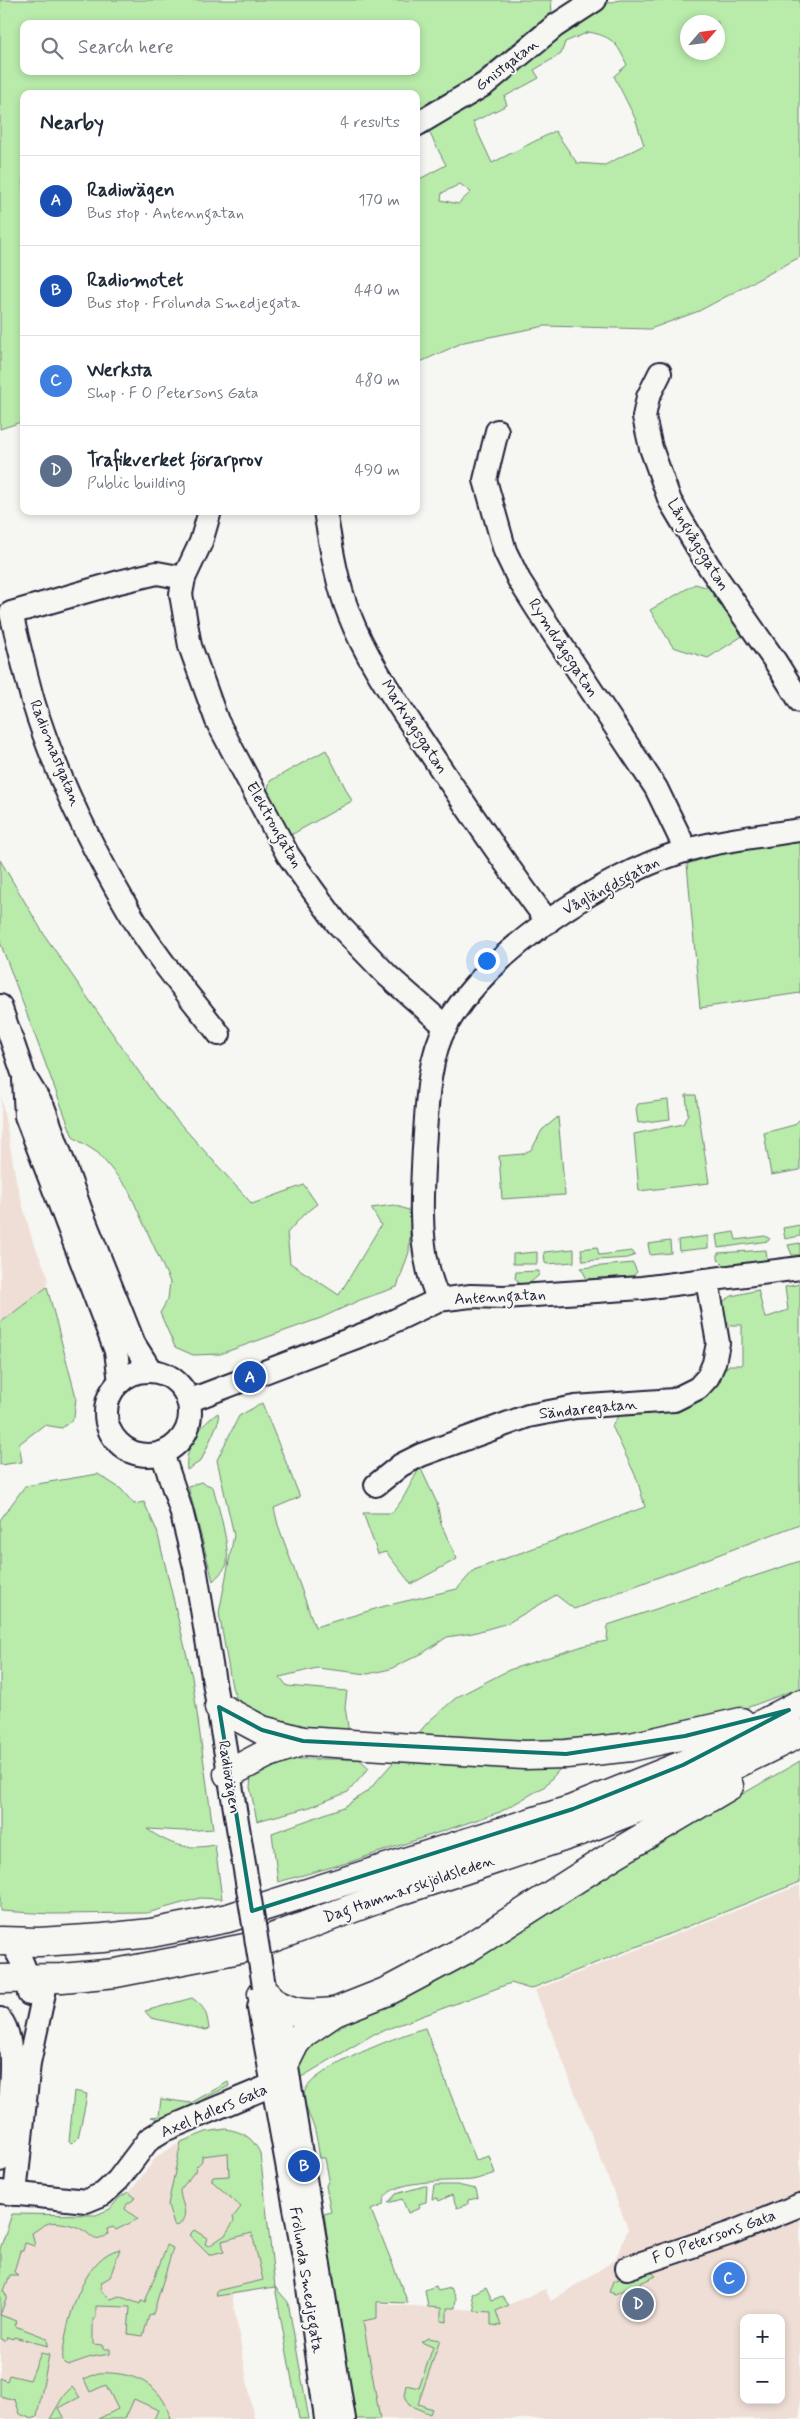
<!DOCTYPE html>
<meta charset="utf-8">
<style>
body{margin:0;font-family:Mynerve,sans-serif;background:#f2f2f3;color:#1f2937}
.controls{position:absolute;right:15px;bottom:15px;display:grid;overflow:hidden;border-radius:10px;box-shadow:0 2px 8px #0003}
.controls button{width:45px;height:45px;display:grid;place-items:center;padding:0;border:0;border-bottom:1px solid #e0e1e3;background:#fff;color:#1f2937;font:25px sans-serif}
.compass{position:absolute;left:680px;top:15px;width:45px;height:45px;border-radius:50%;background:#fff;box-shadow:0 2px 8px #0003;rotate:62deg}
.you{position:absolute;left:486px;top:960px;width:18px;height:18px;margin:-12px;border:4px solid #fff;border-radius:50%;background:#1a73e8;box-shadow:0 0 0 8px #1a73e833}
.badge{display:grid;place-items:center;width:32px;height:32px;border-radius:50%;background:#d1495b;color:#fff;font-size:16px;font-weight:700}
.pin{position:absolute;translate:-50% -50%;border:2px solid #fff;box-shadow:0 1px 5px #0006}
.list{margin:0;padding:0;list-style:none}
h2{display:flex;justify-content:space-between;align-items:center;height:65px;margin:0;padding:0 20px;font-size:21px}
h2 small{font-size:16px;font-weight:400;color:#747a83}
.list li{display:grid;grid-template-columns:32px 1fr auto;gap:15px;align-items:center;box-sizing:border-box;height:90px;padding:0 20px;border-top:1px solid #e0e1e3}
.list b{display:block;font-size:19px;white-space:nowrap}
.list p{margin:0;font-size:16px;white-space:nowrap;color:#747a83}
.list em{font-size:16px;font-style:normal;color:#747a83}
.icon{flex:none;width:28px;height:28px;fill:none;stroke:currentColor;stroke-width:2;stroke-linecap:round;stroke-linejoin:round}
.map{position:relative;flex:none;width:800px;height:2419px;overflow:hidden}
.search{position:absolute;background:#fff;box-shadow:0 2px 8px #0003;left:20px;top:20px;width:400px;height:55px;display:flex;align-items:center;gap:12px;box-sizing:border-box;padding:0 18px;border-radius:10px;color:#747a83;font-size:19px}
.panel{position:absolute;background:#fff;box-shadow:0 2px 8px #0003;left:20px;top:90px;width:400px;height:425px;border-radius:10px}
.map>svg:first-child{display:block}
</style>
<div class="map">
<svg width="800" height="2419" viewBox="0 0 800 2419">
<rect width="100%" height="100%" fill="#f6f6f2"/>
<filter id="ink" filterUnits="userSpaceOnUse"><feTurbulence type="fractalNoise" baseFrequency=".02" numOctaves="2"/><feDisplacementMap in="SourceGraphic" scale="10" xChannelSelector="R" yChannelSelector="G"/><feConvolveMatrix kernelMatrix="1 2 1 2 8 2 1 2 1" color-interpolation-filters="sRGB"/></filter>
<g filter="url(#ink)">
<g fill="#efded6" fill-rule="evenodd">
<polygon points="1,1096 17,1185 32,1239 48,1276 47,1287 0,1323"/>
<path d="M 800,1885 L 800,2419 L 369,2419 L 346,2302 L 494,2311 L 545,2289 L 551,2301 L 615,2260 L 628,2229 L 535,1990 ZM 744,2318 L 781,2318 L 781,2400 L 744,2400 Z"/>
<polygon points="217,2129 226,2129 243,2133 251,2138 260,2153 275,2287 232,2295 254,2419 0,2419 0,2249 12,2214 107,2223 156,2157 181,2142"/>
</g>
<g fill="#b9ebab" stroke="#6e8673" fill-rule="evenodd">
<path d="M 0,0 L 551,0 L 552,12 L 469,80 L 416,109 L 416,94 L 24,94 L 24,421 L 0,429 ZM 24,24 L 416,24 L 416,71 L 24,71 Z"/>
<path d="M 620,0 L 800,0 L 800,257 L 699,311 L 650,329 L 545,326 L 464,342 L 416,364 L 416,181 L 446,165 L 428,130 C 455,117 479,102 502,83 C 532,59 582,6 620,0 ZM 688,22 L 718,22 L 718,52 L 688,52 ZM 589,32 C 613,37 617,43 627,65 L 614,76 L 635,118 L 644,145 L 605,165 L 577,163 L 555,131 L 492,163 L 473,122 L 507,105 L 504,97 L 539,78 L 534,70 L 561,54 L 565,42 ZM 460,184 L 471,192 L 458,204 L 441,200 L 442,193 Z"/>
<polygon points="695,584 713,589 744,635 708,658 673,647 650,610"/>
<polygon points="326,750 352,801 289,836 267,792 270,781"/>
<polygon points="800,840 800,993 700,1008 687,864 718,854"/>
<polygon points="0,860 45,936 157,1098 252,1204 304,1185 317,1204 304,1214 287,1233 290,1263 339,1295 381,1225 371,1208 394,1205 411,1211 409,1252 397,1287 360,1300 321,1318 220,1354 193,1355 175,1347 160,1313 168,1299 170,1282 161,1262 128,1189 98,1153 73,1137 0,942"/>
<polygon points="686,1095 696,1095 709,1183 639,1191 634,1134 683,1124 688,1114"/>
<polygon points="668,1100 670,1119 638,1123 636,1109 638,1104"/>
<polygon points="558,1117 565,1195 502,1199 499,1156 523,1154 532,1149 542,1130"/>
<polygon points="800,1119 800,1170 771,1175 764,1133 794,1125"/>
<polygon points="800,1225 800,1236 785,1239 783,1228"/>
<polygon points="734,1232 736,1240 765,1236 770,1239 768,1241 718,1248 716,1235"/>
<polygon points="708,1236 708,1248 679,1251 678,1240"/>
<polygon points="670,1241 671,1253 650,1255 648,1244"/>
<polygon points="800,1243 800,1255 792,1255 788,1245"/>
<polygon points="597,1247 599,1255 632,1251 635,1255 628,1258 583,1261 581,1249"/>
<polygon points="574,1249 574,1262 547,1264 545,1263 544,1252"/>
<polygon points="766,1250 767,1260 724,1265 718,1259 718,1253"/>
<polygon points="537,1252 537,1264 513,1264 513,1254"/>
<polygon points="633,1263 637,1272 633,1276 587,1279 581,1268"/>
<polygon points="539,1271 539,1275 530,1283 520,1284 515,1278 516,1272"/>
<polygon points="800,1284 800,1524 574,1609 556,1595 508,1623 473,1633 447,1637 423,1653 390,1669 368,1674 317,1668 280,1677 287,1686 347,1691 345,1707 349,1733 283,1725 253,1718 238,1703 232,1687 219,1613 234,1535 217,1460 239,1416 262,1403 300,1497 274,1508 278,1525 315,1627 385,1606 457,1589 474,1570 645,1507 637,1479 612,1426 620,1413 701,1397 729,1365 742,1365 742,1325 729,1325 714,1307 732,1296 758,1290 765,1318 788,1310 785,1287"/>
<polygon points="47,1287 76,1397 74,1418 62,1428 44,1425 19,1444 22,1462 0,1465 0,1323"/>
<path d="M 218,1413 L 219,1420 L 201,1461 L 187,1470 C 184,1447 200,1425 218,1413 Z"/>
<polygon points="420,1467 437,1503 441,1524 457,1559 411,1584 386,1552 378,1554 363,1513 392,1513 402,1500"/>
<path d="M 98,1474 L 121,1489 L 134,1504 L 144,1502 L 157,1531 L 192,1677 L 213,1829 L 184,1831 L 147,1829 C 171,1846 187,1850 215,1845 L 222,1899 L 200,1898 L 147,1913 L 52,1914 L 0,1911 L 0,1520 L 25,1486 Z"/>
<path d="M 201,1482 L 213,1487 C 217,1502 232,1552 226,1566 C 223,1571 217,1577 213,1581 L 188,1486 Z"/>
<polygon points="800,1561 800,1688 711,1721 581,1745 544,1787 500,1812 350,1862 278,1882 272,1833 344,1807 369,1790 429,1721 457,1697 509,1670 586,1645 607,1641 608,1625"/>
<polygon points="286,1759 359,1759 369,1768 348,1792 310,1807 257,1821 250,1787 251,1776"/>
<polygon points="800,1761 800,1882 530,1989 511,1983 374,2034 298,2079 297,2068 311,2041 325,2030 414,1993 492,1950 622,1863"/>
<path d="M 192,1998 C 205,2007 207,2013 209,2029 L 206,2030 L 151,2018 L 145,2011 Z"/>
<path d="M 425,2028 L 476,2160 L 489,2156 L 495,2173 C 488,2175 479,2179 472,2180 C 456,2182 381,2177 383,2205 L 371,2210 L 408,2303 L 377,2302 L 377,2318 L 363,2321 L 380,2419 L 352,2419 L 336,2297 L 331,2298 C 328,2270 329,2242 324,2214 L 331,2212 L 326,2186 L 329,2179 L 325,2158 L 320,2158 C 318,2148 317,2137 314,2127 C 310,2117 304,2106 304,2095 C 304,2071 403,2034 425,2028 Z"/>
<polygon points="228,2082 229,2086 162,2120 151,2117 159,2116 161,2099 191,2103"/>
<path d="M 74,2091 L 87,2094 C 85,2109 81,2123 78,2138 L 73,2143 L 69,2142 Z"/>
<path d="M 226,2129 C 243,2132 252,2137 260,2153 L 275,2287 L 288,2302 L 309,2419 L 299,2419 L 275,2287 L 217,2296 L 216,2291 L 263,2280 L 252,2233 L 222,2241 L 224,2251 L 209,2255 L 189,2235 L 194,2230 L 207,2238 L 205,2244 L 209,2246 L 225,2235 L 234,2221 L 233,2217 L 241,2207 L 212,2181 L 212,2177 L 229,2176 L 228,2153 L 202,2156 L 202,2161 L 195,2168 L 196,2170 L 180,2190 C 181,2206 191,2213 178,2226 L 174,2225 L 168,2205 L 181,2142 L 206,2132 Z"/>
<polygon points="434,2185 457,2185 476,2189 478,2198 468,2200 468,2204 457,2208 452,2195 439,2201 437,2198 432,2199"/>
<polygon points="424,2186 427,2186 426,2202 419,2204 420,2208 408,2213 402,2199 388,2203 396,2194"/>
<path d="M 128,2192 L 136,2198 L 127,2204 L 125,2209 L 138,2219 L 116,2230 L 113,2227 L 107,2229 L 108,2234 C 94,2246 93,2235 81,2229 C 75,2225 56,2221 49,2223 C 43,2225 37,2230 32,2233 L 35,2246 L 25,2243 L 23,2251 L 20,2251 L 14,2272 L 18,2275 L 10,2275 L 4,2291 L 7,2297 L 0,2315 L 17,2321 L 15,2326 L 47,2338 L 48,2346 L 14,2337 L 13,2339 L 7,2337 L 5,2341 L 0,2339 L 0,2249 L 12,2214 L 96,2215 L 110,2209 L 119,2198 Z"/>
<path d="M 167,2245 L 173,2248 L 153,2314 L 149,2316 L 143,2336 L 128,2334 L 130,2307 L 96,2306 L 96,2318 L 93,2319 L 93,2344 L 103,2345 L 103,2349 L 110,2349 L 110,2354 L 91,2357 L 68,2365 L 64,2363 C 61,2356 64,2347 65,2339 C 70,2311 86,2256 120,2249 L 110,2277 L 102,2282 L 100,2289 L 106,2296 L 111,2299 L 119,2296 L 140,2304 L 141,2301 L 145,2302 Z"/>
<polygon points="649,2270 656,2276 615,2294 609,2292 613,2281"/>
<polygon points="436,2286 438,2291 451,2288 456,2298 455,2308 447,2308 447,2322 441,2321 441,2308 428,2307 425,2290"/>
<polygon points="486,2287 492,2300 502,2296 509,2305 496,2311 501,2326 491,2325 491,2312 475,2311 472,2294"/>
<polygon points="428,2338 440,2340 418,2404 432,2409 430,2414 409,2405 404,2396 406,2385 419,2388 433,2347 421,2342"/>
<polygon points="41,2353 49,2355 37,2417 32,2419 20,2414 15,2400 0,2396 0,2378 7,2381 9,2375 30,2380"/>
<path d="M 98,2373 C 130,2371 164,2383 170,2419 L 154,2419 L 158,2410 L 134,2399 L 125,2419 L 98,2419 L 118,2409 L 106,2385 L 90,2392 L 84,2379 Z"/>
<polygon points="72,2387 80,2397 59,2408 65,2419 50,2419 64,2395"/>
</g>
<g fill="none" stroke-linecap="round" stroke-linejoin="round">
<g stroke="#22223b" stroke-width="26">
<g id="street">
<polyline points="416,125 485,84 555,26 595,0"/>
<polyline points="660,373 648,397 644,417 651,448 670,501 708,565 775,661 800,701"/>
<polyline points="497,431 485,480 505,551 519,580 538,610 656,788 686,850"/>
<polyline points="210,511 201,542 184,578 181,594 190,646 217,721 288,855 312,889 337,923 388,976 446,1027"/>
<path d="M 325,511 C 331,546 336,581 349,614 C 367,661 398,704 425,745 C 465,805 505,864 548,922"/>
<path d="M 184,578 L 157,573 L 119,582 L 11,613 C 18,642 25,672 33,701 C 55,774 91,846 129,911 C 154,955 188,994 219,1034"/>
<polyline points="0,1006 24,1076 44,1109 82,1214 134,1344 151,1371"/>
<polyline points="24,1080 26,1116 116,1351 120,1382"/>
<path d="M 438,1300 C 435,1290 430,1279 428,1268 C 419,1231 422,1186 424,1148 C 427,1110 427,1060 446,1026 C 488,951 601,877 681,852 C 719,840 761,836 800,830"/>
<circle cx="148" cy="1413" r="42"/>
<polyline points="188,1401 375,1330 438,1300 471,1296 504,1297 642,1288 800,1268"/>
<polyline points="162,1453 181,1510 195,1567 248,1888"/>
<polyline points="376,1485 401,1465 421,1455 528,1416 575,1407 674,1400 698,1388 708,1377 714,1363 718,1343 707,1280"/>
<path d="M 10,1942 C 22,1958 28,1973 29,1994"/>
<polyline points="264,1986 259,2008 304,2258 326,2419"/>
<polyline points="269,1993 277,2006 344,2419"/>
<path d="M 0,2019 C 22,2043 5,2129 0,2160"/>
<polyline points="0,2192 86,2201 103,2194 118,2180 149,2139 164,2130 284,2080"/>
<polyline points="15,2194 29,2063 47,1979"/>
<polyline points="627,2268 731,2233 800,2205"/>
</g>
</g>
<g stroke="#22223b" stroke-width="31">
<g id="primary">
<polyline points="219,1707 262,1730 303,1741 524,1755 566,1754 631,1747 741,1722"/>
<polyline points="228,1774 266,1754 303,1741"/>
<polyline points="0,1941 39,1942 103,1938 151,1933 228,1918 573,1809 683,1765 800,1704"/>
<polyline points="0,1979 62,1978 116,1973 245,1948 394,1893 578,1832 679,1792 800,1733"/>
<path d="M 262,1994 C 286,2014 305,2015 335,2012"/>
<polyline points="286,2061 295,2043 304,2033 335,2012 388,1991 465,1950 615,1854 729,1786"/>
</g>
</g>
<use href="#street" stroke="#f6f6f2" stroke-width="22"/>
<use href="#primary" stroke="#f6f6f2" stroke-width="28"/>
<g stroke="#22223b" stroke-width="26" stroke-linecap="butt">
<polyline id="street-bridge" points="248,1888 264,1986"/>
</g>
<use href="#street-bridge" stroke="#f6f6f2" stroke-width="22"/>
</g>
</g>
<path fill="none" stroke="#0f766e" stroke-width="4" stroke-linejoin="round" d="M 219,1707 L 262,1730 L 303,1741 L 566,1754 L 685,1736 L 789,1710 L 683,1765 L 573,1809 L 252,1911 Z"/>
<g text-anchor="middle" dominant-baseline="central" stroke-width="4" stroke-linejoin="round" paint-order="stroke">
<g font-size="16" fill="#22223b" stroke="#f6f6f2">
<text transform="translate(507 65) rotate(-38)">Gnistgatan</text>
<text transform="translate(698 545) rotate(59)">Långvågsgatan</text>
<text transform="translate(563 648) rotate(57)">Rymdvågsgatan</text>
<text transform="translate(414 727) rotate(57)">Markvågsgatan</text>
<text transform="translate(55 753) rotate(68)">Radiomastgatan</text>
<text transform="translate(274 825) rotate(60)">Elektrongatan</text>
<text transform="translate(611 886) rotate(-28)">Våglängdsgatan</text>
<text transform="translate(500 1297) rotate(-3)">Antenngatan</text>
<text transform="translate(588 1409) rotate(-6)">Sändaregatan</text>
<text transform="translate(229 1777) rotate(81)">Radiovägen</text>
<text transform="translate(409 1889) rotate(-19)">Dag Hammarskjöldsleden</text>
<text transform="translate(214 2111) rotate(-23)">Axel Adlers Gata</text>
<text transform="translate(714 2237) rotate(-20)">F O Petersons Gata</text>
<text transform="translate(306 2280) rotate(81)">Frölunda Smedjegata</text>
</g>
</g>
</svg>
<div class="controls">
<button>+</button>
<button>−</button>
</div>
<svg class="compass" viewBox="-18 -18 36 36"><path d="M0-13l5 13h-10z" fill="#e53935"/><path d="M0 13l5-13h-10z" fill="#747a83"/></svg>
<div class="you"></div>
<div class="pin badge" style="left:250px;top:1377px;background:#1a4fb4">A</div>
<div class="pin badge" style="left:304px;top:2166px;background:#1a4fb4">B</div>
<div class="pin badge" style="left:729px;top:2278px;background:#3f7fe0">C</div>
<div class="pin badge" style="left:638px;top:2304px;background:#5c6f8a">D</div>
<div class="search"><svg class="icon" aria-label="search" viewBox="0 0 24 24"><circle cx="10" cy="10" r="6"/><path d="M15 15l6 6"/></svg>Search here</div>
<section class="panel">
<h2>Nearby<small>4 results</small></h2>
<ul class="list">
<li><span class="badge" style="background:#1a4fb4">A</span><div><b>Radiovägen</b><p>Bus stop · Antenngatan</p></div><em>170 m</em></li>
<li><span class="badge" style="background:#1a4fb4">B</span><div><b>Radiomotet</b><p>Bus stop · Frölunda Smedjegata</p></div><em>440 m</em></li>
<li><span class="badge" style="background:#3f7fe0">C</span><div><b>Werksta</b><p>Shop · F O Petersons Gata</p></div><em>480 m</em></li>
<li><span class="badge" style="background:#5c6f8a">D</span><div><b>Trafikverket förarprov</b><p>Public building</p></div><em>490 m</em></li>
</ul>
</section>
</div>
